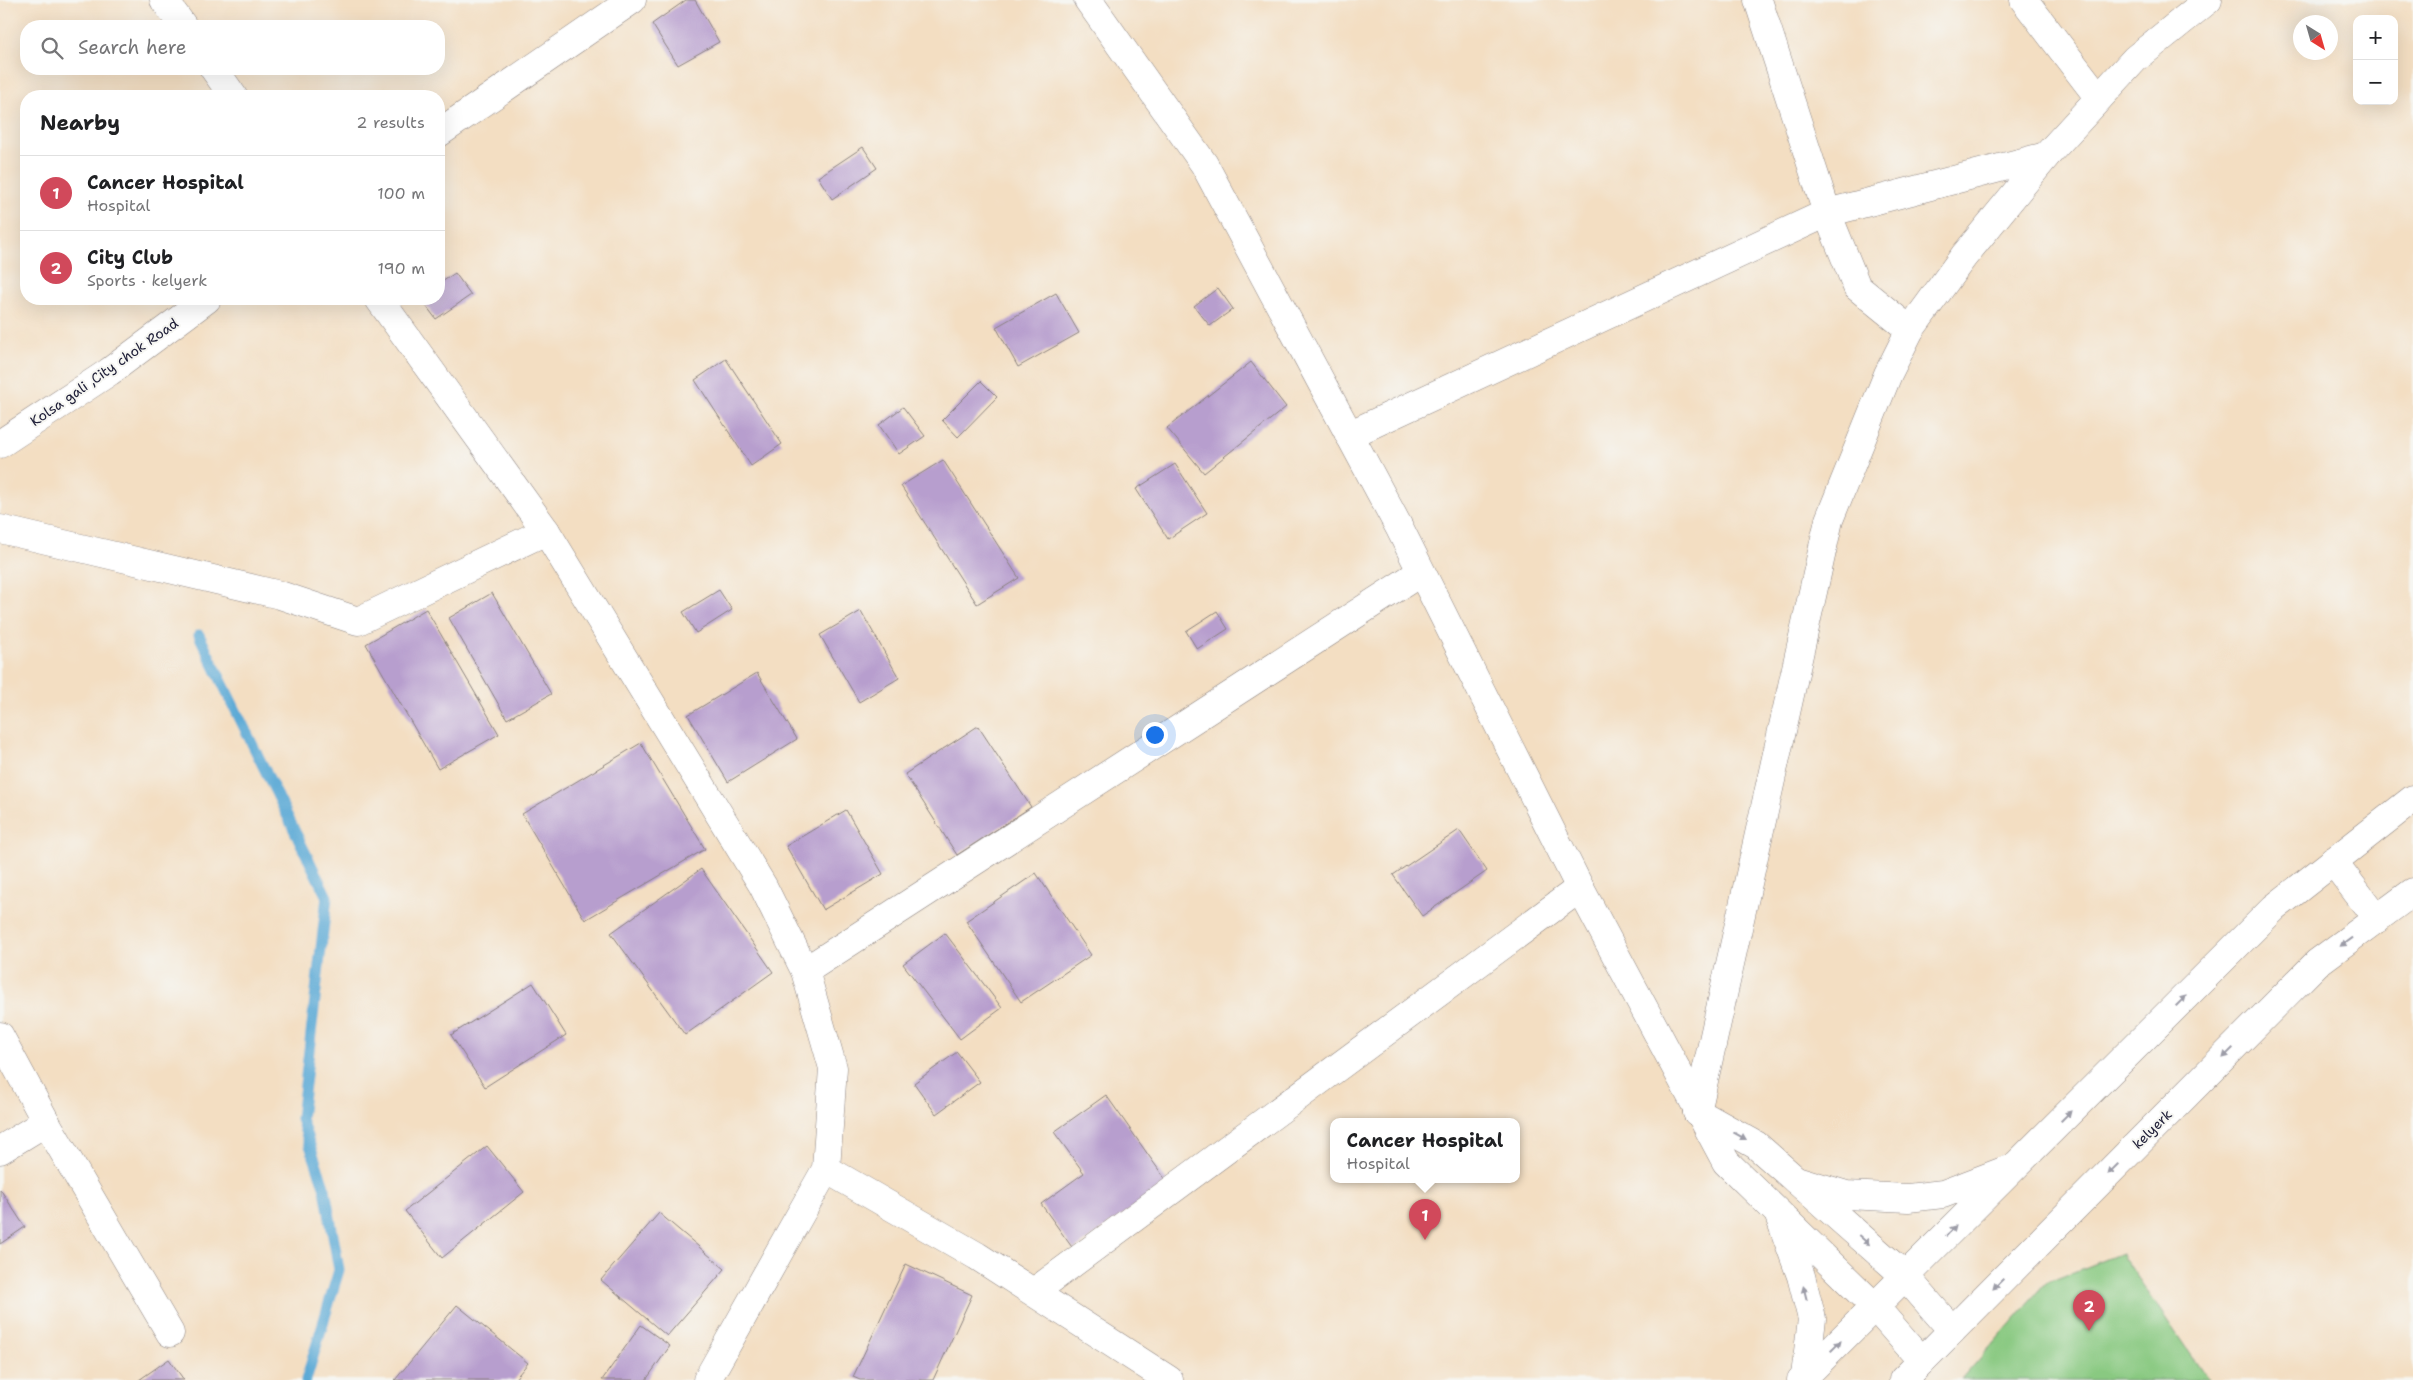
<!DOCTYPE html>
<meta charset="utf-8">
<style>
body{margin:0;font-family:"Shantell Sans",sans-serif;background:#f2f2f2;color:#202124}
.controls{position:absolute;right:15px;top:15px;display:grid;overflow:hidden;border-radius:10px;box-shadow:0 5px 20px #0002}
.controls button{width:45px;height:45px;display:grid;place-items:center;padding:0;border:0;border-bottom:1px solid #e0e0e0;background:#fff;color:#202124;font:25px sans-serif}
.compass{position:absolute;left:2293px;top:15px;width:45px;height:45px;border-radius:50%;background:#fff;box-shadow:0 5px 20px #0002;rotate:143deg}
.you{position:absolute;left:1154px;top:734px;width:18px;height:18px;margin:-12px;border:4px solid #fff;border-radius:50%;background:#1a73e8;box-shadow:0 0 0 8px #1a73e833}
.badge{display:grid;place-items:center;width:32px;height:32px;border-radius:50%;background:#d1495b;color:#fff;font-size:16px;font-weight:700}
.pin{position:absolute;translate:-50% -41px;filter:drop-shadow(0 1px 2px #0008)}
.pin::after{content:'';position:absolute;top:26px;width:18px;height:15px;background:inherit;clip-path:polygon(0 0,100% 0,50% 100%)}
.popup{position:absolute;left:1330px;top:1118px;width:190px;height:65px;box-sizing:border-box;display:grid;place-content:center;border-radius:10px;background:#fff;filter:drop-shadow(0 1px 4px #0005);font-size:16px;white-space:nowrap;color:#757577}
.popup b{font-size:19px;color:#202124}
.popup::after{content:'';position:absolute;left:50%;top:100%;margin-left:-10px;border:10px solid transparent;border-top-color:#fff}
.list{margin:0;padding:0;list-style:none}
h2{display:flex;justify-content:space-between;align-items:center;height:65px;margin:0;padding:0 20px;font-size:21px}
h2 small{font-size:16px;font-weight:400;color:#757577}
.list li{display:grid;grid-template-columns:32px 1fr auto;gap:15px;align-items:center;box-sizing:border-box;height:75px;padding:0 20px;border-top:1px solid #e0e0e0}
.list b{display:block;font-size:19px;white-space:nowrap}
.list p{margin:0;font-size:16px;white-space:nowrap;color:#757577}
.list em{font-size:16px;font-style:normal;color:#757577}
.icon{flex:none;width:28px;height:28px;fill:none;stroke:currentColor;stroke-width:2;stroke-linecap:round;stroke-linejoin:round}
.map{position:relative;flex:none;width:2413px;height:1380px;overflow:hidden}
.search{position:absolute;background:#fff;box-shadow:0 5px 20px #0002;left:20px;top:20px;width:425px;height:55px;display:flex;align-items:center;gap:12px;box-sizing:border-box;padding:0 18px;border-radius:20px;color:#757577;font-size:19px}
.panel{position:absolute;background:#fff;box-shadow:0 5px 20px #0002;left:20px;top:90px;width:425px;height:215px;border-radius:20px}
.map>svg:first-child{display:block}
</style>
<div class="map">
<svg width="2413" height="1380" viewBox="0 0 2413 1380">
<rect width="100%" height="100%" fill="#f6f6f2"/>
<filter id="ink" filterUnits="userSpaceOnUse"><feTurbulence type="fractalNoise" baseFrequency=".02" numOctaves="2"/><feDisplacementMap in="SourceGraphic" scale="10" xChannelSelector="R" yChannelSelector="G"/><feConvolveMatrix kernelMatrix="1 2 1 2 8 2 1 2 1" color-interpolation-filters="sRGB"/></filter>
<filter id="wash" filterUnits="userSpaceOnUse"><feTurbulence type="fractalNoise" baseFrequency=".0096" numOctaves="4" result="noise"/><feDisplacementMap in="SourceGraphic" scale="20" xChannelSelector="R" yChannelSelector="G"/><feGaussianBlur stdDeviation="1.12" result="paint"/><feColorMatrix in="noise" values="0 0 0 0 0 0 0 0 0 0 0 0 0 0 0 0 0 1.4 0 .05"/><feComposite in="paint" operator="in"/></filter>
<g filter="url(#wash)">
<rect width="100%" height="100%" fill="#f3dec2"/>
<polygon fill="#89c981" stroke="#56765e" points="2121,1253 2208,1380 1961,1380 2046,1283"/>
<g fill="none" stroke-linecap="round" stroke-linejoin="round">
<polyline stroke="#5daad6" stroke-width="11" points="199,635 327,897 301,1119 325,1189 339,1270 306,1380"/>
</g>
<g id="blocks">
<g fill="#b79ece">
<polygon points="686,0 695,0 719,42 678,65 652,24"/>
<polygon points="863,147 877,168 832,199 818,177"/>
<polygon points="455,273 471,295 436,319 421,299 439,299 439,284"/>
<polygon points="1218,288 1233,309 1210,326 1194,306"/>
<polygon points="1056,293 1079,333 1018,367 996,327"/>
<polygon points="726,359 782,444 751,466 695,380"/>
<polygon points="1251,362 1286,407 1204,473 1167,428"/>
<polygon points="981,381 997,397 958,437 942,420"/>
<polygon points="903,407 925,436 899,454 879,425"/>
<polygon points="943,460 1019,578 977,604 901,486"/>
<polygon points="1175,464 1207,513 1168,539 1136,489"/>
<polygon points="719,590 732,610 696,633 683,612"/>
<polygon points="492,593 551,694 507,719 449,618"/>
<polygon points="426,609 499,734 438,769 366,644"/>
<polygon points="861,611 899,678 859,702 820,635"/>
<polygon points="1217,611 1228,629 1197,649 1186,631"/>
<polygon points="757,673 797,739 728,782 688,715"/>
<polygon points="978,726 1031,807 957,855 905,774"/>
<polygon points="641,743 705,849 585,920 522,814"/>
<polygon points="846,810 883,874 823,910 786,846"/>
<polygon points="1459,830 1487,871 1422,916 1393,875"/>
<polygon points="701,869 773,972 685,1035 611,933"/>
<polygon points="1036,873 1091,955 1021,1002 966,921"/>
<polygon points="945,933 1002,1008 960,1039 903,964"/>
<polygon points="533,983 566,1035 485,1087 451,1035"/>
<polygon points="957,1052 980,1082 936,1114 914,1083"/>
<polygon points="1106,1095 1168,1183 1074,1250 1041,1204 1084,1173 1054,1132"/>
<polygon points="487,1146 524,1192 442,1258 405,1211"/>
<polygon points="0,1189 25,1227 0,1244"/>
<polygon points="659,1213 725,1269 667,1336 601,1280"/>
<polygon points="906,1264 972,1295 933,1380 860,1380 853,1377"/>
<polygon points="457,1305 528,1363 514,1380 395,1380"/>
<polygon points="641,1325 670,1346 646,1380 602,1380"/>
<polygon points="169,1359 184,1380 139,1380"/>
</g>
</g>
</g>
<g filter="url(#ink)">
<use href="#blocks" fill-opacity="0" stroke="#8a807e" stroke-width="1"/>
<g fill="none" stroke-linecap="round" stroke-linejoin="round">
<g stroke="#8a807e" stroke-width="29">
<g id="minor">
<polyline points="164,0 183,26"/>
<polyline points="1088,0 1204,164 1400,529 1580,888 1726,1162 1875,1307 1922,1361"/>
<polyline points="1758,0 1827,213 1857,287 1910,330"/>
<polyline points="2024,0 2099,98"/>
<polyline points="214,69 233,96"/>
<polyline points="439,133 632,0"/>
<polyline points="379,299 546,531 763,886 805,971 833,1068 826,1169 707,1380"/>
<polyline points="1349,435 1827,213 2046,156"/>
<polyline points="0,444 109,372 207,299"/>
<polyline points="0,529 280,595 358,621 546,531"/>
<polyline points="805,971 1421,572"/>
<polyline points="0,1036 46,1122 170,1333"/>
<polyline points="1697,1112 1829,520 1888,374 1910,330 1964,256 2046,156 2135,59 2208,0"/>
<polyline points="1697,1112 1756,1145 1905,1276 1952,1330"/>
<polyline points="0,1150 46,1122"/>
<polyline points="826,1169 977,1256 1169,1380"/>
<polyline points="1034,1292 1580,888"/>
</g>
</g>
<g stroke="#8a807e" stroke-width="29">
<g id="major">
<polyline points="2333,861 2377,919"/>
<polyline points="1796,1180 1846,1195 1908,1198 1943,1194 2006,1170"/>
<polyline points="1778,1213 1801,1276 1812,1319 1805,1376"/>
<polyline points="1801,1380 2274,908 2413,799"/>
<polyline points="1903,1380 2317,963 2413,892"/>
</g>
</g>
<use href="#minor" stroke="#fff" stroke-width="28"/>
<use href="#major" stroke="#fff" stroke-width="28"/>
</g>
<defs><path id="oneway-solid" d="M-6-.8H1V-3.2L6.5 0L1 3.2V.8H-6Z" transform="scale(1.25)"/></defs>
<g fill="#9c9ca7">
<use href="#oneway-solid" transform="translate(2346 942) rotate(144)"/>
<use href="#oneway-solid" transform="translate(2181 1001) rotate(-45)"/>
<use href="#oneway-solid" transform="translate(2228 1053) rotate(135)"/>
<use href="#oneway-solid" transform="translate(2066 1116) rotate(-45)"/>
<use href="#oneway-solid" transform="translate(1740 1136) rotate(29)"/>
<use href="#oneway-solid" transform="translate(2113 1169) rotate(135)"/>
<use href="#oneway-solid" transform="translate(1951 1231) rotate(-45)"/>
<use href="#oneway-solid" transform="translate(1864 1240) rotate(41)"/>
<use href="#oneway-solid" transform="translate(1998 1284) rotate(135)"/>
<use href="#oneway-solid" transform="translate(1805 1293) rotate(-104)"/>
<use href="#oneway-solid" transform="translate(1836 1346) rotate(-45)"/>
</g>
</g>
<g text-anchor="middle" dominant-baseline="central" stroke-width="4" stroke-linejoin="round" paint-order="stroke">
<g font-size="14" fill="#22223b" stroke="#f6f6f2">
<text transform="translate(104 372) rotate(-35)">Kolsa gali ,City chok Road</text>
<text transform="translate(2152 1129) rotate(-45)">kelyerk</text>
</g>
</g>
</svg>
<div class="controls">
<button>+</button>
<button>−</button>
</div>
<svg class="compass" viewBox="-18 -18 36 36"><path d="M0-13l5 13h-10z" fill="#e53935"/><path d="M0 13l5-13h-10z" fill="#757577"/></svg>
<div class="you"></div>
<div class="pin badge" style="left:1425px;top:1240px">1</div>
<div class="popup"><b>Cancer Hospital</b>Hospital</div>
<div class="pin badge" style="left:2089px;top:1331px">2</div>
<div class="search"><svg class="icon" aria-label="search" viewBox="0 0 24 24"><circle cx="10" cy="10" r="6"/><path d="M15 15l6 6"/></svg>Search here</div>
<section class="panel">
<h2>Nearby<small>2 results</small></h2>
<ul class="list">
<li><span class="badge">1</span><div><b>Cancer Hospital</b><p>Hospital</p></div><em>100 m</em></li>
<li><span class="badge">2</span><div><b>City Club</b><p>Sports · kelyerk</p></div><em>190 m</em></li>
</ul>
</section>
</div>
